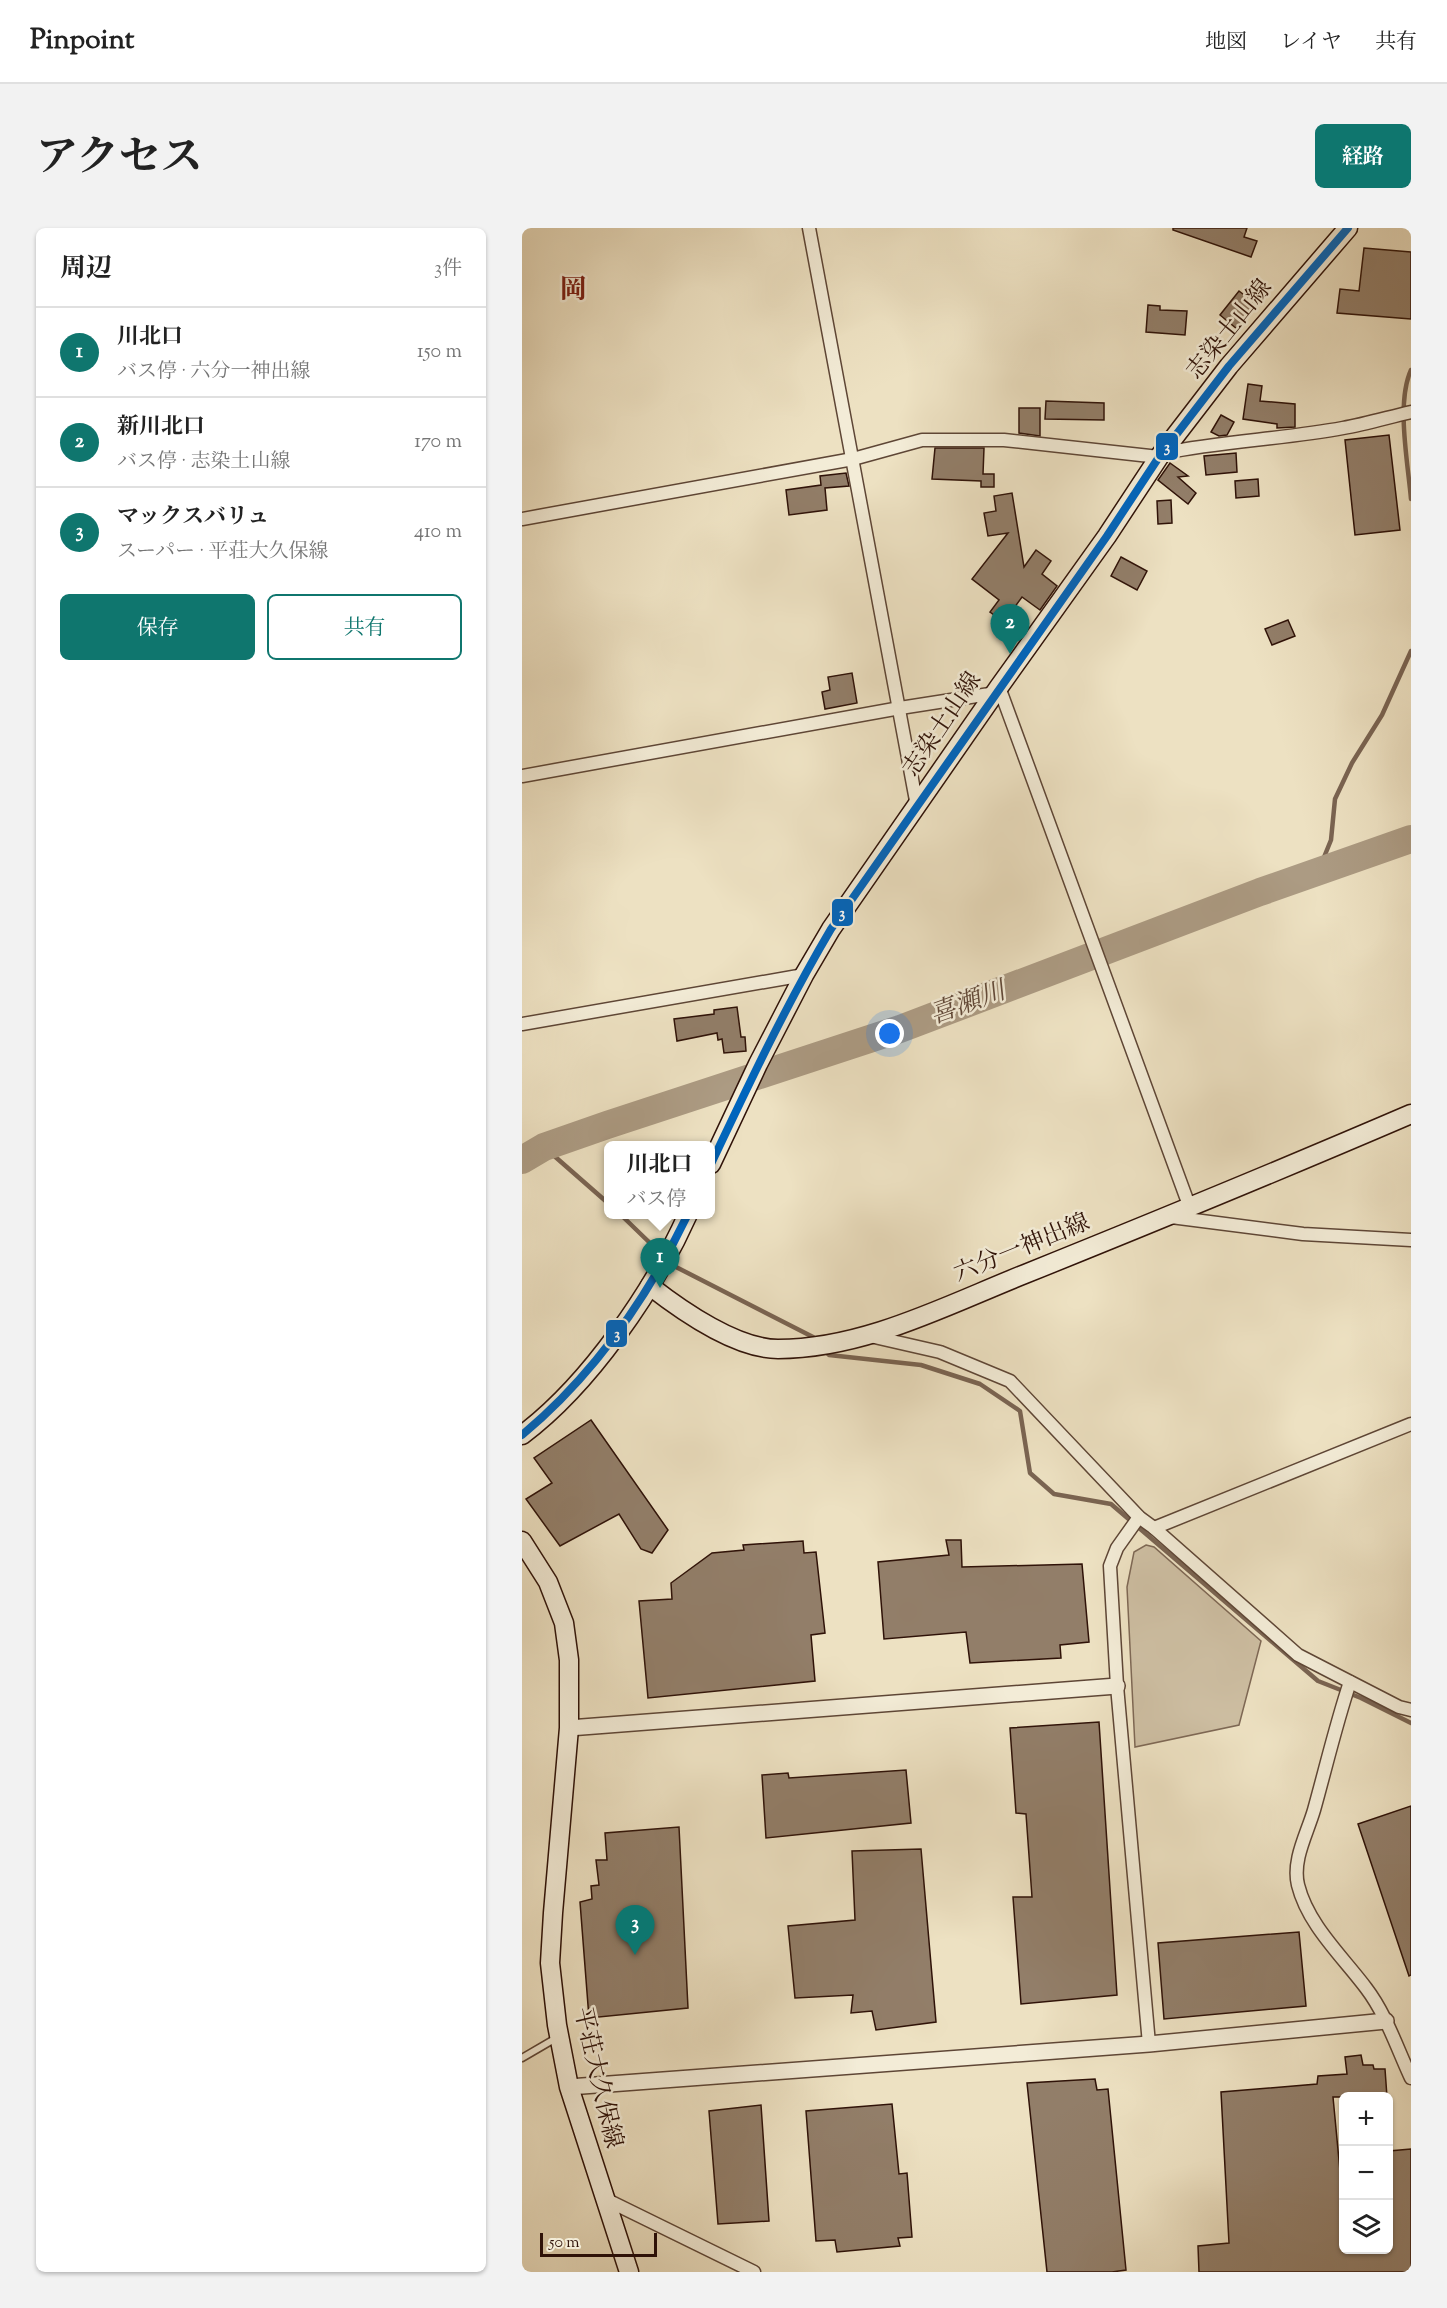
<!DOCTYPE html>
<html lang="ja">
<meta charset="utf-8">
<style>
body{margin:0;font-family:"Sorts Mill Goudy","Noto Serif JP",serif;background:#f2f2f2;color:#222}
.controls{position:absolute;right:18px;bottom:18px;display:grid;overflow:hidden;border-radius:9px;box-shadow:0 2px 4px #0004}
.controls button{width:54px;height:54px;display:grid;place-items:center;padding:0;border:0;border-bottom:2px solid #e0e0e0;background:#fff;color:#222;font:30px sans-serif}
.scale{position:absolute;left:18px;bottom:15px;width:117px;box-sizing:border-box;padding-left:6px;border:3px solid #2f1208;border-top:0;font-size:16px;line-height:21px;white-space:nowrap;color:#2f1208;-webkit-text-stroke:4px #f3ecd7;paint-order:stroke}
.you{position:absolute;left:368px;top:806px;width:21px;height:21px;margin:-15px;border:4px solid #fff;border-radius:50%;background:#1a73e8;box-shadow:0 0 0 9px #1a73e833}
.badge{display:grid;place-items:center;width:39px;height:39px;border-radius:50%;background:#0f766e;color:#fff;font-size:20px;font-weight:700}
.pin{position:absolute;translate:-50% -50px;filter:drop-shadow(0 2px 3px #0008)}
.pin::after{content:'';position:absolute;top:32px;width:21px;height:18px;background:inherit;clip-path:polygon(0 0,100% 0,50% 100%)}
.popup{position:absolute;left:82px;top:913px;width:111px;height:78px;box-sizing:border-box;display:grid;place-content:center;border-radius:9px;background:#fff;filter:drop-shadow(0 2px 4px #0005);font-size:20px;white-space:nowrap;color:#767676}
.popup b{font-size:22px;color:#222}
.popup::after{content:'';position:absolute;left:50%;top:100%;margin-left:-12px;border:12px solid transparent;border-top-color:#fff}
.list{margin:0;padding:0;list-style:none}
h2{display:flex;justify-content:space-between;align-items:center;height:78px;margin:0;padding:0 24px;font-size:26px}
h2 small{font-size:20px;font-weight:400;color:#767676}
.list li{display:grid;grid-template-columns:39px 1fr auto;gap:18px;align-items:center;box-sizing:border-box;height:90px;padding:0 24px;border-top:2px solid #e0e0e0}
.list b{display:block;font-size:22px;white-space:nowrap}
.list p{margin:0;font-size:20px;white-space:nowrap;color:#767676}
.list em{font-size:20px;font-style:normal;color:#767676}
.actions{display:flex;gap:12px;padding:18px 24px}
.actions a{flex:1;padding:14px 0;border:2px solid #0f766e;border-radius:9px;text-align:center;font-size:21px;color:#0f766e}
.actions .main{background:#0f766e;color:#fff}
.icon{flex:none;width:33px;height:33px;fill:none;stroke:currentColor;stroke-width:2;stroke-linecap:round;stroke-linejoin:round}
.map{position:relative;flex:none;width:889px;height:2044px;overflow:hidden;border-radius:9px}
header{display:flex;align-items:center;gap:36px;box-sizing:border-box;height:84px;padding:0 30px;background:#fff;border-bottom:2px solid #e0e0e0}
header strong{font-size:28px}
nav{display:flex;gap:33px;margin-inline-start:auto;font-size:21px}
.intro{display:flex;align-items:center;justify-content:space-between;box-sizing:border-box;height:144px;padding:0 36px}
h1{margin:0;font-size:42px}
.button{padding:15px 27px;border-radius:9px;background:#0f766e;color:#fff;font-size:21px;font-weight:700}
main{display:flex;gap:36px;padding:0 36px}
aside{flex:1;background:#fff;border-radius:9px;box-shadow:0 2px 4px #0004}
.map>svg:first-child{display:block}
</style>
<header>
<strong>Pinpoint</strong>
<nav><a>地図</a><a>レイヤ</a><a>共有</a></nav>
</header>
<div class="intro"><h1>アクセス</h1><a class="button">経路</a></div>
<main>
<aside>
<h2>周辺<small>3件</small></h2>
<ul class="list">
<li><span class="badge">1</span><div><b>川北口</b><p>バス停 · 六分一神出線</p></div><em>150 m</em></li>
<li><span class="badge">2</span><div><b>新川北口</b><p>バス停 · 志染土山線</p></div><em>170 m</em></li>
<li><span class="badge">3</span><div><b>マックスバリュ</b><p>スーパー · 平荘大久保線</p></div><em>410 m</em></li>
</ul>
<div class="actions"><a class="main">保存</a><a>共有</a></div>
</aside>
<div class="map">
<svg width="889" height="2044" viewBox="0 0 889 2044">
<rect width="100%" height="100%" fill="#ede1c2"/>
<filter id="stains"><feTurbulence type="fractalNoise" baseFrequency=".00333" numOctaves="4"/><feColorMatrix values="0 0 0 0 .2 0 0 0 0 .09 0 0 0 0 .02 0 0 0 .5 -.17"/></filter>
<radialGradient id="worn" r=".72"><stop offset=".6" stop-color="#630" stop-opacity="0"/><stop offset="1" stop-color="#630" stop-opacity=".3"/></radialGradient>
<polygon fill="#cdbea2" stroke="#7e6855" stroke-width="1.5" points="624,1317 632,1319 739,1413 717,1497 613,1519 605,1359 612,1324"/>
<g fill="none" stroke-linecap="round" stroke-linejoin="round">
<g stroke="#7a6452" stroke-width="4.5">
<path d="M 889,142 C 874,175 886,235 889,271"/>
<polyline points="796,644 809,612 813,571 830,535 860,487 889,423"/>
<polyline points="22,919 87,976"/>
<polyline points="98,986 128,1015"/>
<polyline points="154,1039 291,1109"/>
<polyline points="305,1125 307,1127 399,1137 458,1156 498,1183 508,1245 532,1266 589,1276 796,1453 839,1470 889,1495"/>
</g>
<polyline stroke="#ac9b83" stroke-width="28" points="0,932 22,919 85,897 378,801 738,664 889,611"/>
</g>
<g fill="#927e69" stroke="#2f1208" stroke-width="1.5">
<polygon points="651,0 725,0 722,9 735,13 729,29 651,2"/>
<polygon points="842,20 889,24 889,91 815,85 818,61 837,63"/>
<polygon points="717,63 735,77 715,101 698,87"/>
<polygon points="626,77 638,78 638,82 665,83 663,107 624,104"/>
<polygon points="726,156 740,158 738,173 773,176 773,199 755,200 755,196 721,191"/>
<polygon points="524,173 582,175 582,192 523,191"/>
<polygon points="497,180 518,180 518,208 497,205"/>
<polygon points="699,187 712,194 705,207 697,208 689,204"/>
<polygon points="867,207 878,302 833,307 823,212"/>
<polygon points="413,220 462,220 461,246 472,246 472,259 459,259 459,253 410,251"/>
<polygon points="714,225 715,244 684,247 682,228"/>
<polygon points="648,235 666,248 656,249 674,265 666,276 636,252"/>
<polygon points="324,245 327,258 303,260 305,282 267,287 264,262 299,257 298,248"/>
<polygon points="736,251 737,268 714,270 713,253"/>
<polygon points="490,265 502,339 514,322 529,333 520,346 535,358 518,382 500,369 482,394 468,384 477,372 450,351 486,305 466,308 462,285 474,283 472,268"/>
<polygon points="649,272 650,295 636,296 635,273"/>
<polygon points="599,329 625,343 615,362 589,348"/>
<polygon points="766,392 773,408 750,417 743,401"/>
<polygon points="330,445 335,475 303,481 300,464 308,462 306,449"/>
<polygon points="215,779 219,809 223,809 224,823 202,825 200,811 196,812 195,805 155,813 152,791 192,786 192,782"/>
<polygon points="69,1192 146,1302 130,1325 119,1321 97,1286 38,1318 4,1271 30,1255 12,1230"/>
<polygon points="424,1312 439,1312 440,1339 560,1336 567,1414 538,1417 539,1430 448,1435 444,1404 362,1411 356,1334 427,1327"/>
<polygon points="281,1313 282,1325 294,1324 303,1405 289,1407 293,1453 126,1470 117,1373 150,1371 149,1355 190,1325 222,1322 221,1317"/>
<polygon points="577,1494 595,1767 499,1776 491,1669 510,1669 504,1586 494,1585 488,1500"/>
<polygon points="384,1542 389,1595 244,1610 240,1547 266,1545 267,1550"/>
<polygon points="889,1578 889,1747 887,1748 836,1596"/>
<polygon points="157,1599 166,1780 67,1790 58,1674 70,1671 69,1658 77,1657 74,1632 85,1632 83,1605"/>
<polygon points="399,1621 414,1794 354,1802 350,1783 329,1785 331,1767 273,1770 266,1698 333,1692 330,1623"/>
<polygon points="777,1704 784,1778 642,1791 636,1715"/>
<polygon points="839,1827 841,1837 851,1837 852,1841 863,1841 865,1869 811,1869 822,1985 822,2022 867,2022 867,1923 889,1921 889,2044 677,2044 676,2018 707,2015 699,1864 795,1856 796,1848 825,1846 823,1829"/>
<polygon points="573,1851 575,1862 586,1861 604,2042 590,2044 525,2044 505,1855"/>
<polygon points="370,1876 377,1946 385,1945 390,2009 376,2010 378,2018 315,2024 313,2012 294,2013 284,1883"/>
<polygon points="239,1877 247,1993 196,1996 187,1883"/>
</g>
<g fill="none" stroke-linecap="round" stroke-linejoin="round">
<g stroke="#5e4636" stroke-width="9">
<polyline id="service" points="0,1830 36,1809"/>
</g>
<g stroke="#5e4636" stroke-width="15">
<g id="minor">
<polyline points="287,0 395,578"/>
<path d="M 642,225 C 701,213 762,211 821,200 C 844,196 867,189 889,184"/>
<polyline points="0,291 331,231 400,212 482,212 637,229"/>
<polyline points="477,459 668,980"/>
<polyline points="0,548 378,480 474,465"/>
<polyline points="0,796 282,747"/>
<polyline points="649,989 781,1006 889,1012"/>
<polyline points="348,1108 418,1124 488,1153 617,1289 632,1300 776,1427 877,1479 889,1482"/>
<polyline points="617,1289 595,1320 588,1338 595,1458 627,1816"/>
<polyline points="632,1300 889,1196"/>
<path d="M 828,1454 C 814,1496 804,1539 792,1582 C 785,1606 770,1632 776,1657 C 786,1697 820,1728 844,1760 C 864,1786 875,1820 889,1850"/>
<polyline points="81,1970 232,2044"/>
</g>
</g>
<g stroke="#5e4636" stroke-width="18">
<g id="tertiary">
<polyline points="47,1500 595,1458"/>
<polyline points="47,1859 627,1816 864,1793"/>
</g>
</g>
<g stroke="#2f1208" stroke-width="21">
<g id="secondary">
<polyline points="189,936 236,836 282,747 309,701 477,459 585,308 637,229 707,138 826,0"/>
<path d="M 128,1058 C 160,1083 215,1121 256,1121 C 342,1121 425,1077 503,1046 C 632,994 761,941 889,886"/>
<path d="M 0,1207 C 67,1157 132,1062 166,986"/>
<polyline points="0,1313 26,1354 42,1395 47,1432 47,1500 31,1685 28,1735 35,1797 47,1859 107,2044"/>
</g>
</g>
<use href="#service" stroke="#f3ecd7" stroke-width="6"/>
<use href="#minor" stroke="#f3ecd7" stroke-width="12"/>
<use href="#tertiary" stroke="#f3ecd7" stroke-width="15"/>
<use href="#secondary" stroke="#f3ecd7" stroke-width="18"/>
<g stroke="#f3ecd7" stroke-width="12">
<g id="bus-1">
<path d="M 189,936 C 227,856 264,777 309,701 L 585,308 L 637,229 L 707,138 L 826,0"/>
<path d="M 0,1207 C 72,1147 125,1071 166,986"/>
</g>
</g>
<use href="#bus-1" stroke="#0065bd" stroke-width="8"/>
</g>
<g text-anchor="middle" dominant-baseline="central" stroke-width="5" stroke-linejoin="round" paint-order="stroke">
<g font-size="24" fill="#2f1208" stroke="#f3ecd7">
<text transform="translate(708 102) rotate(-51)">志染土山線</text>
<text transform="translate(421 497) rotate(-56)">志染土山線</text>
<text transform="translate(500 1021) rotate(-22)">六分一神出線</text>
<text transform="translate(75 1850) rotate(77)">平荘大久保線</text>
</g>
<g font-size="26" font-style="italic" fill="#614939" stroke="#f3ecd7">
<text transform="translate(446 776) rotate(-20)">喜瀬川</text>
</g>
<g font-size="27" font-weight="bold" fill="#7a1f14" stroke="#f3ecd7">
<text x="51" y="63">岡</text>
</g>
</g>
<g stroke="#f3ecd7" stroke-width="2">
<rect x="633" y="204" width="24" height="29" rx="6" fill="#0065bd"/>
<rect x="309" y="670" width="23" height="29" rx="6" fill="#0065bd"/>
<rect x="83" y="1091" width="23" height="29" rx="6" fill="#0065bd"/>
</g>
<g font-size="16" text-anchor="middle" font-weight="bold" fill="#fff">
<text x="645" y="224">3</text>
<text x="320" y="690">3</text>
<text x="95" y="1111">3</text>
</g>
<rect width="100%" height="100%" filter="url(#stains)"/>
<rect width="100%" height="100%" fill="url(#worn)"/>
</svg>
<div class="controls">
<button>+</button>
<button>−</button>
<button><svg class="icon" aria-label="layers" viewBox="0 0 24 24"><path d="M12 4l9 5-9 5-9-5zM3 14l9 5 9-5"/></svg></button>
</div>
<div class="scale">50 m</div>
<div class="you"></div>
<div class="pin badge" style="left:138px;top:1060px">1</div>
<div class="popup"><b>川北口</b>バス停</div>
<div class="pin badge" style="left:488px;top:426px">2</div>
<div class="pin badge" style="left:113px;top:1727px">3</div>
</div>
</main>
